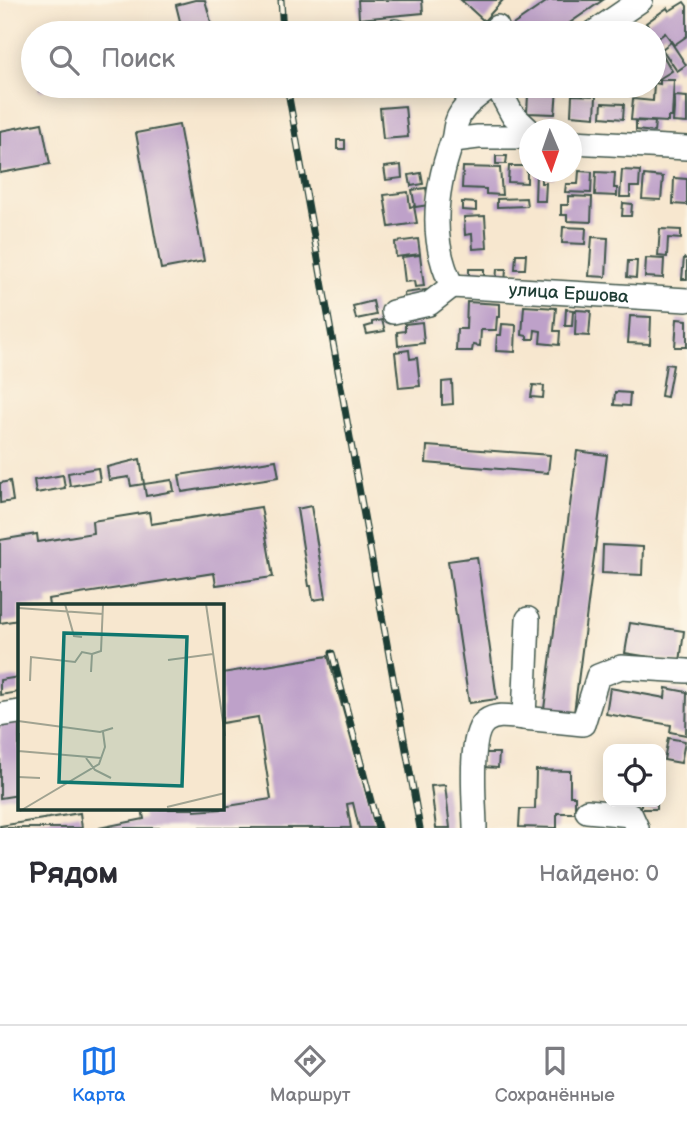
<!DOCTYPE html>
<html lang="ru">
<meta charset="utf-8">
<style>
body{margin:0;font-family:"Balsamiq Sans",sans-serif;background:#f2f2f3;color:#2b2b33}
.controls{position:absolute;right:21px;bottom:21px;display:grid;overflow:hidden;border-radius:14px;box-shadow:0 4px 18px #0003}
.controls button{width:63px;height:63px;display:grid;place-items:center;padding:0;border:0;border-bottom:2px solid #e1e1e2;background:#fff;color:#2b2b33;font:35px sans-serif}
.compass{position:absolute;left:519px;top:119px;width:63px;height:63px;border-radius:50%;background:#fff;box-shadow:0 4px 18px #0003;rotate:178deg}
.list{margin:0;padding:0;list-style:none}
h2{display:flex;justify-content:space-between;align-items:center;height:91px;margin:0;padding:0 28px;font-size:30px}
h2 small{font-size:23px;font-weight:400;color:#7c7c81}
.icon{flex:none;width:38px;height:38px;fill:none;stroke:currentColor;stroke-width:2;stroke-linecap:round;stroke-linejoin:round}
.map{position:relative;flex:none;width:687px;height:828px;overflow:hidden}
.search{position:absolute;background:#fff;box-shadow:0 4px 18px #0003;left:21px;right:21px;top:21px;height:77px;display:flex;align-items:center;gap:18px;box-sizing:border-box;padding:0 24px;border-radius:38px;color:#7c7c81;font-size:26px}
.sheet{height:196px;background:#fff}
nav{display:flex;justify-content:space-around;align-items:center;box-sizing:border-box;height:98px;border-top:2px solid #e1e1e2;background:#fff;font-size:19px;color:#7c7c81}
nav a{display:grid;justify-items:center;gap:4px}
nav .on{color:#1a73e8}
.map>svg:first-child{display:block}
</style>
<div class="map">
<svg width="687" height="828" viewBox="0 0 687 828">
<rect width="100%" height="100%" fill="#fcf5e5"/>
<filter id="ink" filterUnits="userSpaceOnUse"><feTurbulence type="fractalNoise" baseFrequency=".0143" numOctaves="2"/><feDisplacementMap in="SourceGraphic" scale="14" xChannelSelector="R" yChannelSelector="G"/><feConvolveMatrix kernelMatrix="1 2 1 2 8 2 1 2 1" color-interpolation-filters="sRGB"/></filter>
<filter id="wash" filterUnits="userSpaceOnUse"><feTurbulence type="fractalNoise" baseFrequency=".00686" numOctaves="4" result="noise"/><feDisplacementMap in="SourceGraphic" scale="28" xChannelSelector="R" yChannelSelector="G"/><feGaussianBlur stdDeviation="1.57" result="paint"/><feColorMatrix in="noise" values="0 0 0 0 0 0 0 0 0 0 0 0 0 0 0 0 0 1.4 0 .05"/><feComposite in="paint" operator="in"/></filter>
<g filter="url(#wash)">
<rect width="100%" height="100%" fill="#f7e7cf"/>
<g id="blocks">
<g fill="#bea1c9">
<polygon points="195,0 205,0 214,33 183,33 176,5"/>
<polygon points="358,0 422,0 423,13 359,19"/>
<polygon points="461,0 503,0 484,21"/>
<polygon points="549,0 603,0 555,33 510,33 507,29"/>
<polygon points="684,2 687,6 687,36 674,45 665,33 657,39 646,23 667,8 669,11"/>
<polygon points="671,42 686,65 677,71 662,49"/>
<polygon points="661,52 672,71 654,82 654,56"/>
<polygon points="660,80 674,80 672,117 668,117 668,122 631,120 633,99 653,101 654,83 660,84"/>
<polygon points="38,86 56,86 56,87 39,91"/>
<polygon points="572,86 588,86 588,93 571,92"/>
<polygon points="540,88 557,89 555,114 527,113 528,95 540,95"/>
<polygon points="572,95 596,96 595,117 571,115"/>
<polygon points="675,96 687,97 687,123 673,122"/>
<polygon points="602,103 624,104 623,119 601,117"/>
<polygon points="405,106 408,137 383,139 380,108"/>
<polygon points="636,121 655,122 654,132 636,130"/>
<polygon points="42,123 50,164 0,173 0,131"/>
<polygon points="179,125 204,261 161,269 136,133"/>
<rect x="337" y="140" width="8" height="9"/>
<polygon points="496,156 507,156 506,164 496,164"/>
<polygon points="401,165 402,178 386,180 384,167"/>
<polygon points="509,166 527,166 527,183 508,182"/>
<polygon points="463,167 500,168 502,195 486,194 486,189 462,188"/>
<polygon points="622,170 640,171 639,187 630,187 630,197 620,197"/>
<polygon points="579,171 592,172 591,193 565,192 566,184 578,184"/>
<polygon points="536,172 555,172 554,178 541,177 541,183 546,183 545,201 535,201"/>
<polygon points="596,172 615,173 614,188 617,188 617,196 595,195"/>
<polygon points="421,173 423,184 411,186 409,175"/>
<polygon points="644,175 663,177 661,200 642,199"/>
<polygon points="674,178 687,179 687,205 673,204"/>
<polygon points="426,188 429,205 415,207 412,190"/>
<polygon points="408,192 410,207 414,206 417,223 389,227 384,195"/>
<polygon points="568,196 592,197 591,222 567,221 567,215 561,215 561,205 568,205"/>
<polygon points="526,198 527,206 497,207 497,199"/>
<polygon points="462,202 476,203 476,211 462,210"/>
<polygon points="623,203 632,204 631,216 622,216"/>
<polygon points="485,216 487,248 473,249 472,234 465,235 464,217"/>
<polygon points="563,227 586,228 585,244 562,243"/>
<polygon points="660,229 681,230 681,239 668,238 667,257 658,256"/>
<polygon points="592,237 608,238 606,277 589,276"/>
<polygon points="418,239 420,254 396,257 395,242"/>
<polygon points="516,254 526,254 525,269 515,269"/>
<polygon points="420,255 424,286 415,287 414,281 405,282 402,257"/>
<polygon points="646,258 664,259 663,278 645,277"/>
<polygon points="684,258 687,259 687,279 682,279"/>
<polygon points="628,261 637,261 636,278 627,277"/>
<rect x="469" y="269" width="15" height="7"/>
<polygon points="497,269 506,269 505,283 496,283"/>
<polygon points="426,290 427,299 405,302 404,293"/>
<polygon points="373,301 376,315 356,319 353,306"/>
<polygon points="467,302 500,304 500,317 497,317 496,330 481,330 480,346 473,345 472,351 456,351 457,329 466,329"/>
<polygon points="524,306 556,308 554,331 560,331 559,345 540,343 541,331 535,330 534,339 527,339 527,336 522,335"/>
<polygon points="566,309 573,310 572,326 565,326"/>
<polygon points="576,310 591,311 589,336 575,335"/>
<polygon points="630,316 651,317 650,344 628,343"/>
<polygon points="677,319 687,320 687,347 675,347"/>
<polygon points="382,320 385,331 367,334 365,327 372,325 372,322"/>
<polygon points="422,322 424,343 398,346 397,332 405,331 405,324"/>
<polygon points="502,324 516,325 515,352 496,351 497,335 501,335"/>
<polygon points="409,350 410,359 417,358 420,386 399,388 395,352"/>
<polygon points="666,364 673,365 667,397 661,396"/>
<polygon points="452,381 453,404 442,405 442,382"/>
<polygon points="533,385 544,386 543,398 531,397"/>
<polygon points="615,392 630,393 629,406 614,405"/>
<polygon points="427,446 550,455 548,473 426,463"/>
<polygon points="577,451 607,455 574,713 544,709"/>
<polygon points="140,459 144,484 131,486 129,477 109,480 107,467"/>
<polygon points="276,460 279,477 182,492 179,475"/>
<polygon points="98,468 100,481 70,486 68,473"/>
<polygon points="63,475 65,488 36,493 34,480"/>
<polygon points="172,480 174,491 146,496 144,484"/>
<polygon points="10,481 13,501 0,503 0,483"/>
<polygon points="311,506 326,598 313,600 311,586 309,586 297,509"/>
<polygon points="261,507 273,577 216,585 214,573 48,599 49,606 19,606 19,620 0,623 0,540 37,534 38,542 93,533 92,521 149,512 151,524"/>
<polygon points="603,545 643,547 642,575 602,573"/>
<polygon points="477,557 497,699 469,703 448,561"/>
<polygon points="630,623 684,631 680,662 625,653"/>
<polygon points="328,656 376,828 359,828 353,803 347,804 351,828 99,828 144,819 142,809 194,809 194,811 222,809 222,807 271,799 258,717 222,723 222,673"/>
<polygon points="19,677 19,692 0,695 0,680"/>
<polygon points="610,688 665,698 666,688 687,692 686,735 670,732 671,725 606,714"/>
<polygon points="19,721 19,795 0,798 0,724"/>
<polygon points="668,738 685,741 681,763 664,760"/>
<polygon points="483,753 499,753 498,768 483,767"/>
<polygon points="536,770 570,771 570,796 575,796 575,813 557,813 557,828 519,827 520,809 535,809"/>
<polygon points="445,785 450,828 436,828 431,786"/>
<rect x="641" y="802" width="16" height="7"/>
<polygon points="80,813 82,828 0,828 0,826"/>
</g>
</g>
</g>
<g filter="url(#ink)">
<use href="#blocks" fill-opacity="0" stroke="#3f564b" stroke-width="2"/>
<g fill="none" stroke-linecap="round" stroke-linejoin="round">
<g stroke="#3f564b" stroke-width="26">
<g id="minor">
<polyline points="497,27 499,33"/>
<polyline points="395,31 403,33"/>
<polyline points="593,33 641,0"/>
<polyline points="497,86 512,114 530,131"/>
<polyline points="454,140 478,137 530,137"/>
<polyline points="572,142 687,148"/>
<path id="s1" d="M 452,286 L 687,300"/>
<path d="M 452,286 C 429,240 435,189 452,142 C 455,136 454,128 457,121 C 462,106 479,95 491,86"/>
<polyline points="393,312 429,304 452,286"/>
<polyline points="528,619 524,718 583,724 598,676 621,667 687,671"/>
<polyline points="0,715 19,712"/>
<polyline points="587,811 631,815 637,828"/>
<path d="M 475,828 C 475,805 467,734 486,721 C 497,713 511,717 524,718"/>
</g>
</g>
<use href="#minor" stroke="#fff" stroke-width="23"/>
<g stroke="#1f3d34" stroke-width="7">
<g id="rail">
<polyline points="281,0 283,33"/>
<polyline points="287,86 420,828"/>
<polyline points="332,653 378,828"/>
</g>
</g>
<use href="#rail" stroke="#fcf5e5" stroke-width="4.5" stroke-dasharray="13" stroke-linecap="butt"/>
</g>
</g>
<g text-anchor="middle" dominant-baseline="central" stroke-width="5" stroke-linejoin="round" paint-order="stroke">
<g font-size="18" fill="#1f3d34" stroke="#fcf5e5">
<text stroke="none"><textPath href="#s1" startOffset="117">улица Ершова</textPath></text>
</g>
</g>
<g transform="translate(18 604)">
<rect width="206" height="206" fill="#f7e7cf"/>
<path fill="none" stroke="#a1a391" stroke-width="2" d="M 47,0 L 56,32 L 64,33M 188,0 L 207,132M 0,4 L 85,10M 74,50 L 83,47 L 85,0M 150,56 L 195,50M 12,77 L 13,53 L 57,58 L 64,48 L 74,50 L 73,68M 0,117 L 82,128 L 95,124M 0,147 L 83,154M 0,152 L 1,129M 68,154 L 77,166 L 93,174M 0,173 L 22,174M 149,203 L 207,189M 2,207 L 81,160 L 87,143 L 85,128"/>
<path fill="#0f766e" fill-opacity="0.15" stroke="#0f766e" stroke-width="3.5" d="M 46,29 L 169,33 L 164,182 L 41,178 Z"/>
<rect width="206" height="206" fill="none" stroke="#1f3d34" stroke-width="3.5"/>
</g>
</svg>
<div class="controls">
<button><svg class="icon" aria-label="locate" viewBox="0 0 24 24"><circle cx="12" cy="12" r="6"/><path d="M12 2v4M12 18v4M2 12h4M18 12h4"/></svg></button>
</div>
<svg class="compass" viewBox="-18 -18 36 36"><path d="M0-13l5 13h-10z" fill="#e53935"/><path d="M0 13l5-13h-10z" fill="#7c7c81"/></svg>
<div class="search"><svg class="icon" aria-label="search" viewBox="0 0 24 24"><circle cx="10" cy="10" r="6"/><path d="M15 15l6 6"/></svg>Поиск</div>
</div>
<section class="sheet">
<h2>Рядом<small>Найдено: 0</small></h2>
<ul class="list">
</ul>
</section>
<nav>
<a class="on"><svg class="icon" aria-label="map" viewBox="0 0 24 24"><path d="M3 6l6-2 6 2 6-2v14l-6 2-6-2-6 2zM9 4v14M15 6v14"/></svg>Карта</a>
<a><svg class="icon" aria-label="directions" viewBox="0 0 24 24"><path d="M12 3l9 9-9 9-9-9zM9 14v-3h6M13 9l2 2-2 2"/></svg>Маршрут</a>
<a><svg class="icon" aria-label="saved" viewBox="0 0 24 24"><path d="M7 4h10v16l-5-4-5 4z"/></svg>Сохранённые</a>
</nav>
